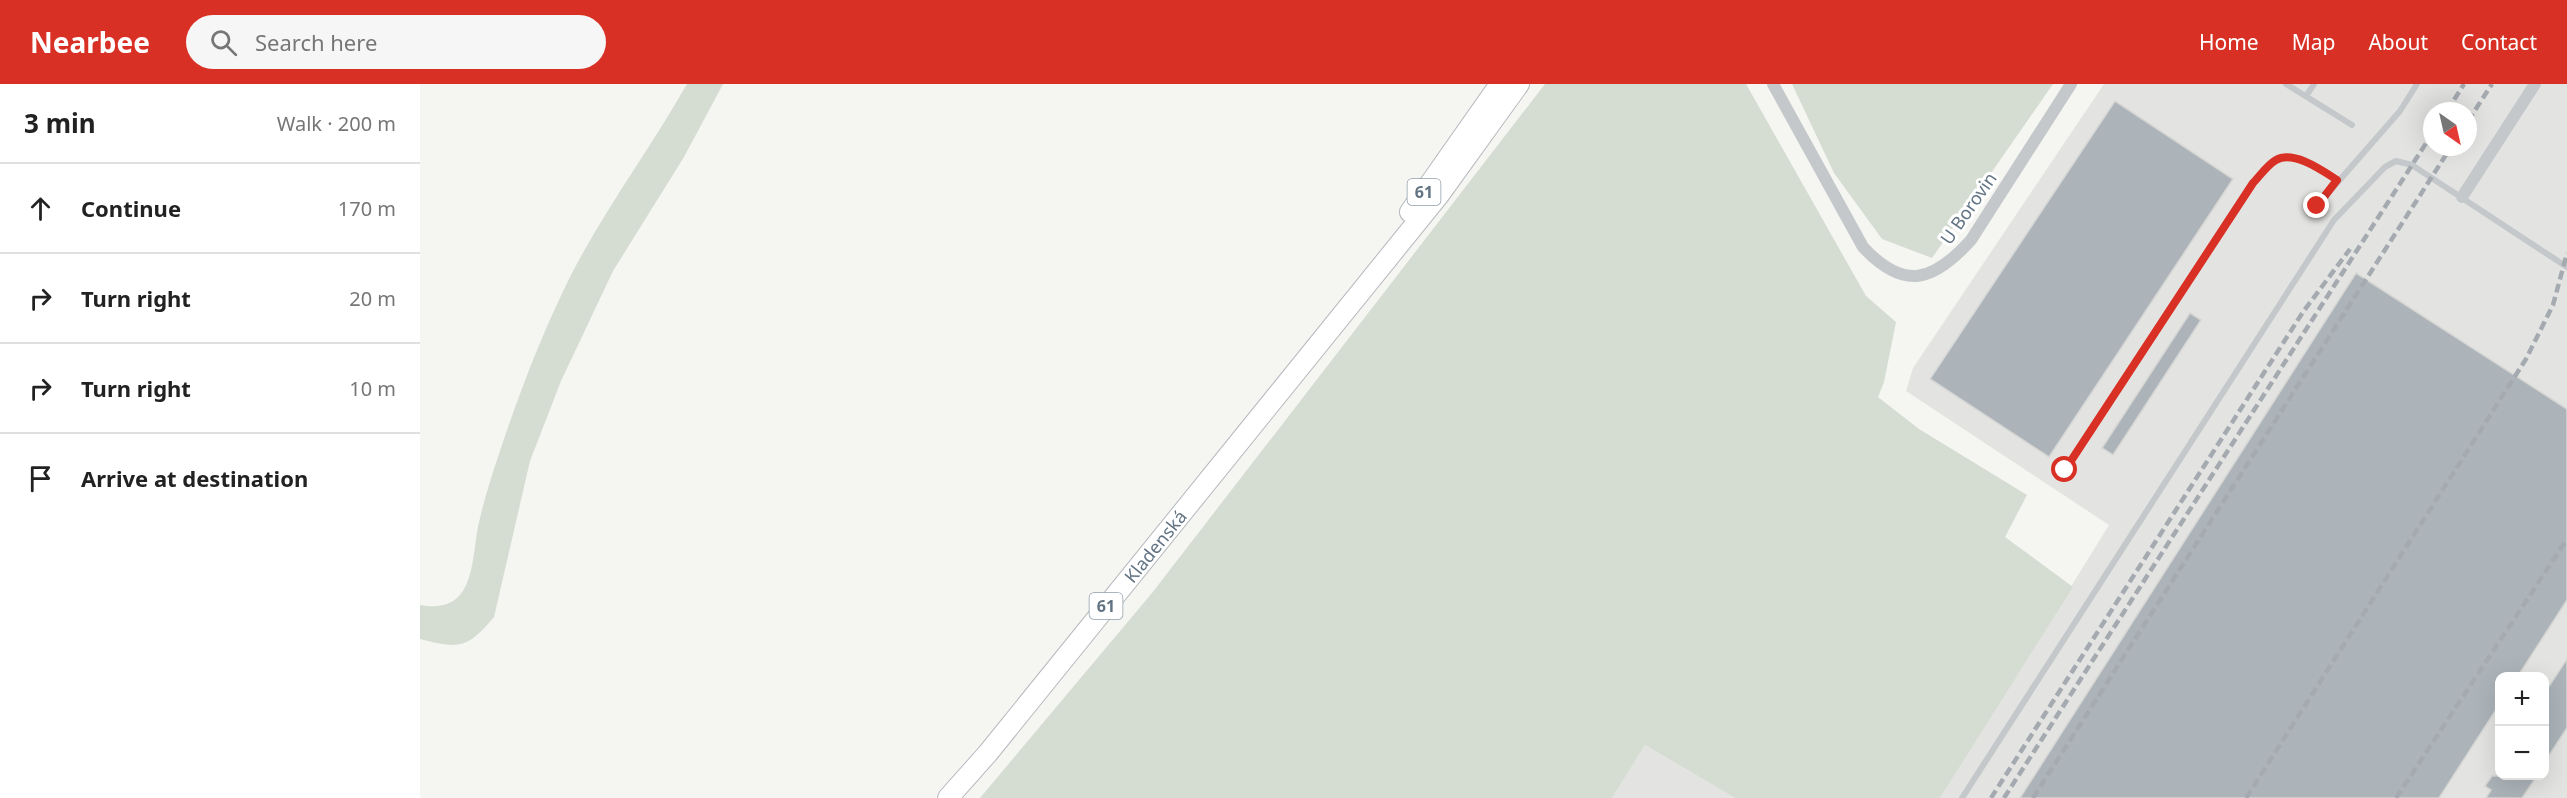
<!DOCTYPE html>
<meta charset="utf-8">
<style>
body{margin:0;font-family:"Noto Sans",sans-serif;background:#f6f6f6;color:#222}
.controls{position:absolute;right:18px;bottom:18px;display:grid;overflow:hidden;border-radius:12px;box-shadow:0 6px 24px #0002}
.controls button{width:54px;height:54px;display:grid;place-items:center;padding:0;border:0;border-bottom:2px solid #e0e0e0;background:#fff;color:#222;font:30px sans-serif}
.compass{position:absolute;left:2003px;top:18px;width:54px;height:54px;border-radius:50%;background:#fff;box-shadow:0 6px 24px #0002;rotate:146deg}
.stop{position:absolute;width:18px;height:18px;margin:-14px;border:4px solid #d93025;border-radius:50%;background:#fff}
.stop.end{background:#d93025;border-color:#fff;box-shadow:0 2px 6px #0008}
.list{margin:0;padding:0;list-style:none}
h2{display:flex;justify-content:space-between;align-items:center;height:78px;margin:0;padding:0 24px;font-size:26px}
h2 small{font-size:20px;font-weight:400;color:#767676}
.list li{display:grid;grid-template-columns:39px 1fr auto;gap:18px;align-items:center;box-sizing:border-box;height:90px;padding:0 24px;border-top:2px solid #e0e0e0}
.list b{display:block;font-size:22px;white-space:nowrap}
.list em{font-size:20px;font-style:normal;color:#767676}
.icon{flex:none;width:33px;height:33px;fill:none;stroke:currentColor;stroke-width:2;stroke-linecap:round;stroke-linejoin:round}
.map{position:relative;flex:none;width:2147px;height:714px;overflow:hidden}
header{display:flex;align-items:center;gap:36px;box-sizing:border-box;height:84px;padding:0 30px;background:#d93025;color:#fff}
header strong{font-size:28px}
nav{display:flex;gap:33px;margin-inline-start:auto;font-size:21px}
.search{width:420px;height:54px;background:#f6f6f6;display:flex;align-items:center;gap:15px;box-sizing:border-box;padding:0 21px;border-radius:33px;color:#767676;font-size:22px}
main{display:flex}
aside{flex:1;background:#fff}
.map>svg:first-child{display:block}
</style>
<header>
<strong>Nearbee</strong>
<div class="search"><svg class="icon" aria-label="search" viewBox="0 0 24 24"><circle cx="10" cy="10" r="6"/><path d="M15 15l6 6"/></svg>Search here</div>
<nav><a>Home</a><a>Map</a><a>About</a><a>Contact</a></nav>
</header>
<main>
<aside>
<h2>3 min<small>Walk · 200 m</small></h2>
<ul class="list">
<li><svg class="icon" aria-label="ahead" viewBox="0 0 24 24"><path d="M12 20V5M6 11l6-6 6 6"/></svg><div><b>Continue</b></div><em>170 m</em></li>
<li><svg class="icon" aria-label="right" viewBox="0 0 24 24"><path d="M7 20v-9h11M14 6l5 5-5 5"/></svg><div><b>Turn right</b></div><em>20 m</em></li>
<li><svg class="icon" aria-label="right" viewBox="0 0 24 24"><path d="M7 20v-9h11M14 6l5 5-5 5"/></svg><div><b>Turn right</b></div><em>10 m</em></li>
<li><svg class="icon" aria-label="arrive" viewBox="0 0 24 24"><path d="M6 21V4h12l-3 4 3 4H6"/></svg><div><b>Arrive at destination</b></div></li>
</ul>
</aside>
<div class="map">
<svg width="2147" height="714" viewBox="0 0 2147 714">
<rect width="100%" height="100%" fill="#f5f5f1"/>
<g fill="#e3e4e2" fill-rule="evenodd">
<path d="M 1684,0 L 2147,0 L 2147,714 L 1520,714 L 1689,441 L 1486,307 L 1493,284 ZM 2012,27 L 2048,27 L 2048,63 L 2012,63 ZM 2080,592 L 2124,592 L 2124,692 L 2080,692 Z"/>
<polygon points="1225,661 1315,714 1192,714"/>
</g>
<g fill="#d5ddd2">
<path d="M 267,0 L 303,0 L 264,73 L 193,187 L 141,297 L 110,377 L 74,533 C 47,565 39,565 0,555 L 0,521 C 55,531 51,479 58,443 C 63,420 70,396 78,373 C 98,312 122,249 151,191 C 185,125 230,65 267,0 Z"/>
<polygon points="1125,0 1326,0 1446,212 1476,238 1464,298 1458,313 1499,345 1607,411 1585,453 1653,503 1520,714 1315,714 1225,661 1192,714 560,714 732,509"/>
<polygon points="1372,0 1633,0 1512,174 1462,155 1414,89"/>
</g>
<g fill="#acb4ba" stroke="#d6d6d4" stroke-width="1.5">
<polygon points="1695,17 1813,95 1629,373 1510,295"/>
<polygon points="1936,189 2147,325 2147,516 2098,592 2079,592 2079,621 2019,714 1600,714"/>
<polygon points="1770,229 1781,236 1693,371 1682,364"/>
<polygon points="2147,575 2147,644 2124,679 2124,610"/>
<polygon points="2072,692 2117,692 2102,714 2066,714 2071,706 2065,702"/>
</g>
<g fill="none" stroke-linecap="round" stroke-linejoin="round">
<g stroke="#b5b9bd" stroke-width="22">
<g id="primary">
<polyline points="990,128 1080,0"/>
<path id="s1" d="M 528,714 L 568,669 L 1019,111 L 1099,0"/>
</g>
</g>
<g stroke="#c4c8cb" stroke-width="6">
<polyline points="1866,0 1932,41"/>
<polyline points="1886,12 1894,0"/>
<polyline points="1897,122 1980,27 1997,0"/>
<path d="M 1645,386 L 1833,99 C 1840,92 1847,81 1856,76 C 1874,66 1903,87 1917,96"/>
<polyline points="1542,714 1914,136 1965,83 1976,77 1992,81 2147,183"/>
</g>
<g stroke="#c4c8cb" stroke-width="12">
<path d="M 1353,0 L 1443,163 C 1484,207 1513,198 1551,156 L 1651,0"/>
<polyline points="2042,113 2115,0"/>
</g>
<use href="#primary" stroke="#fff" stroke-width="20"/>
<g stroke="#a4aab0" stroke-width="4.5" stroke-dasharray="9 4.5" stroke-linecap="butt">
<polyline points="2027,27 2044,0"/>
<polyline points="2048,37 2072,0"/>
<polyline points="1571,714 1883,228 1930,165"/>
<polyline points="1584,714 2012,50"/>
<polyline points="1613,714 2031,63"/>
<polyline points="1826,714 2106,275 2133,221 2147,169"/>
<polyline points="1976,714 2147,455"/>
</g>
</g>
<g fill="none" stroke-linecap="round" stroke-linejoin="round">
<path stroke="#d93025" stroke-width="8" d="M 1645,386 L 1833,99 C 1840,92 1847,81 1856,76 C 1874,66 1903,87 1917,96 L 1897,122"/>
</g>
<g text-anchor="middle" dominant-baseline="central" stroke-width="6" stroke-linejoin="round" paint-order="stroke">
<g fill="#fff" stroke="#919ea9" stroke-width="1.5">
<rect x="987.5" y="95" width="33" height="26" rx="4.5"/>
<rect x="669.5" y="509" width="33" height="26" rx="4.5"/>
</g>
<g font-size="16" font-weight="bold" fill="#627484">
<text x="1004" y="108">61</text>
<text x="686" y="522">61</text>
</g>
<g font-size="18" fill="#627484" stroke="#fff">
<text transform="translate(1548 124) rotate(-55)">U Borovin</text>
<text stroke="none"><textPath href="#s1" startOffset="326">Kladenská</textPath></text>
</g>
</g>
</svg>
<div class="controls">
<button>+</button>
<button>−</button>
</div>
<svg class="compass" viewBox="-18 -18 36 36"><path d="M0-13l5 13h-10z" fill="#e53935"/><path d="M0 13l5-13h-10z" fill="#767676"/></svg>
<div class="stop" style="left:1645px;top:386px"></div>
<div class="stop end" style="left:1897px;top:122px"></div>
</div>
</main>
